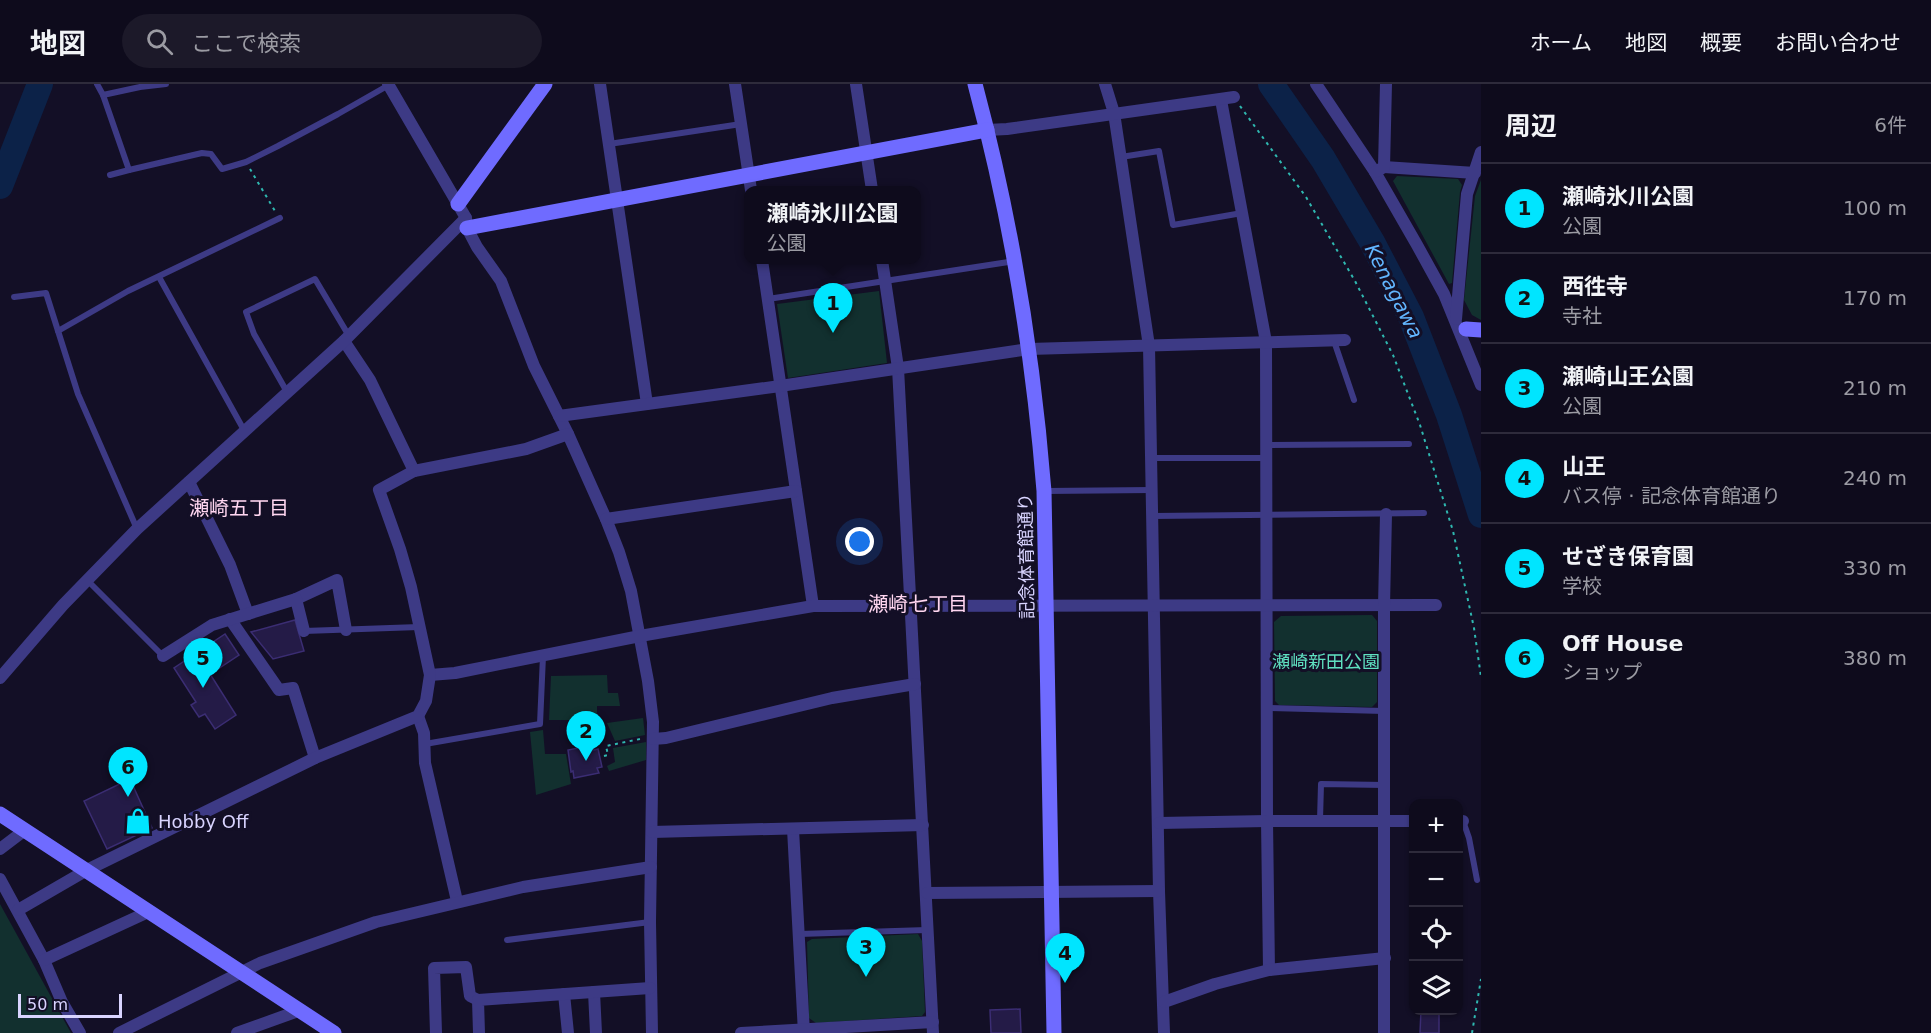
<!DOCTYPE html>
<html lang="ja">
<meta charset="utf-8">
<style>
body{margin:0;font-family:"DejaVu Sans","Noto Sans JP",sans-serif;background:#1c1929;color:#f1f3f6}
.controls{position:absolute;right:18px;bottom:18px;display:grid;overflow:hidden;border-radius:12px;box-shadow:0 2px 4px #0004}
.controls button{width:54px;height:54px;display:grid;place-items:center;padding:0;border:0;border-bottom:2px solid #2e2b3b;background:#0e0b1c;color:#f1f3f6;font:30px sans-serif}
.scale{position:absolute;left:18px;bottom:15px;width:104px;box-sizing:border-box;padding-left:6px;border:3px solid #d9d4ff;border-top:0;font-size:16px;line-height:21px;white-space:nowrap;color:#d9d4ff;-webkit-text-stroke:4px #130f26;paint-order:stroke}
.you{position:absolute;left:860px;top:458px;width:21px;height:21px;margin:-15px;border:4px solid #fff;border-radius:50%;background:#1a73e8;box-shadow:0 0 0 9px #1a73e833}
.badge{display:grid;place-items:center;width:39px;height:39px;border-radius:50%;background:#00e5ff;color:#111;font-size:20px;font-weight:700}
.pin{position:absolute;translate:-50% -50px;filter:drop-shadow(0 2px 3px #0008)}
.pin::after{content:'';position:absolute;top:32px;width:21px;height:18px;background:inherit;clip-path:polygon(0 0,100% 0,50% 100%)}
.popup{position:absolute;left:744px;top:102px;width:177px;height:78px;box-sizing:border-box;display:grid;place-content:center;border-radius:12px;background:#0e0b1c;filter:drop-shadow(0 2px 4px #0005);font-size:20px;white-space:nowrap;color:#9b9ba3}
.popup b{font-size:22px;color:#f1f3f6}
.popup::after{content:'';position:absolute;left:50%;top:100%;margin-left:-12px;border:12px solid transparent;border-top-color:#0e0b1c}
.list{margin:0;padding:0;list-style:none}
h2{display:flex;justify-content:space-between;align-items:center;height:78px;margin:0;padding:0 24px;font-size:26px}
h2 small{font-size:20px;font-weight:400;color:#9b9ba3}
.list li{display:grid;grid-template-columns:39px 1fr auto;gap:18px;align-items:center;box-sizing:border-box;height:90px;padding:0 24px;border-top:2px solid #2e2b3b}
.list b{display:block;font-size:22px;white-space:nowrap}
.list p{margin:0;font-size:20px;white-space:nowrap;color:#9b9ba3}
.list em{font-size:20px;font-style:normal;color:#9b9ba3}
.icon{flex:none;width:33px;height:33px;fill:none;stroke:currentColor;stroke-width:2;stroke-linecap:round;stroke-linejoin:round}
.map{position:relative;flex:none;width:1481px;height:949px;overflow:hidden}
header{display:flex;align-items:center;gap:36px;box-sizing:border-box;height:84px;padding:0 30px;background:#0e0b1c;border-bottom:2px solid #2e2b3b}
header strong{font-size:28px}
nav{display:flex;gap:33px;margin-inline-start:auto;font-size:21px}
.search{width:420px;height:54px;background:#1c1929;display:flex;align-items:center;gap:15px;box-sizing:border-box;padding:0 21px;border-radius:33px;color:#9b9ba3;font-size:22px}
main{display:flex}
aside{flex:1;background:#0e0b1c}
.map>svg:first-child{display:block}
</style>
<header>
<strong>地図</strong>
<div class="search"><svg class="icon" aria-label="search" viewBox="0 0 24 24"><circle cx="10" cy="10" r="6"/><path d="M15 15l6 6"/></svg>ここで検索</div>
<nav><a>ホーム</a><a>地図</a><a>概要</a><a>お問い合わせ</a></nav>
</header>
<main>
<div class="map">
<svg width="1481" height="949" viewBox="0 0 1481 949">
<rect width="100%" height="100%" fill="#130f26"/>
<g fill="#12302f">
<polygon points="1397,92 1458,95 1462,101 1460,108 1452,199 1449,200 1393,97"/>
<polygon points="1481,96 1481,236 1472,231 1464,216 1475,112"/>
<polygon points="879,207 887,279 788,294 777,220"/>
<polygon points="1372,531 1377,537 1377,618 1372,623 1279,621 1275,617 1274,538 1281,532"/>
<polygon points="607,591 608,609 618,609 620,622 597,622 597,636 549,636 551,592"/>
<polygon points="643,634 645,651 615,657 607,639"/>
<polygon points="543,646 545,670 566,670 571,700 536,711 530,648"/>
<polygon points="646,658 646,676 609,687 607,682 615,678 613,664"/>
<polygon points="0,820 71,949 0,949"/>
<polygon points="918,850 922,857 925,928 922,932 816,939 809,934 807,858 812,855"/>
</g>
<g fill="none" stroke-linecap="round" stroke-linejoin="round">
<g stroke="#0c2248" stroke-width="26">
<polyline points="1271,0 1323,75 1372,158 1411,233 1449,331 1481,431"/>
<polyline points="0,102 40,0"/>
</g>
</g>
<g fill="#241b47" stroke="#3b2d73" stroke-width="1.5">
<polygon points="295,536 304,567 273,575 251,548"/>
<polygon points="225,550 239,571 218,585 213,577 205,582 236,631 215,645 205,630 199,633 191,621 196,618 174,584"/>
<polygon points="593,661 594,666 598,665 602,683 597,684 599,689 574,694 573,687 571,688 568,666"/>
<polygon points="130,695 152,744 107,765 84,717"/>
<polygon points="1020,925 1021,949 991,949 990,926"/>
<polygon points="1421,926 1439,926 1439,949 1420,949"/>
</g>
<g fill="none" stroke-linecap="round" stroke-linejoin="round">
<g stroke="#2fb8b0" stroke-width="2" stroke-dasharray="3 4.5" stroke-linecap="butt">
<polyline points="1240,22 1306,113 1355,197 1393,271 1420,341 1453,447 1474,544 1481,593"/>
<polyline points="250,85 275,127"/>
<polyline points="604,672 608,671 606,662 640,655"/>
<polyline points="1472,949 1481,895"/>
</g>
<g stroke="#3d3a85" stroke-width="6">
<polyline points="97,0 103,11 129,86 202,69 211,70 222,85 246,78 278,62 338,30 389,1"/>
<polyline points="103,11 140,3 166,0"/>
<polyline points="609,60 741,40"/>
<polyline points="1121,73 1159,67 1173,141 1242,129"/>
<polyline points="110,91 129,86"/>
<polyline points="159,193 245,348"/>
<polyline points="14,213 46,209 78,310 137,445"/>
<polyline points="768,215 1015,177"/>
<polyline points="58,247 128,207 280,134"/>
<polyline points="1334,257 1354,316"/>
<polyline points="287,308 254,250 246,228 315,195 349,252"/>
<polyline points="1265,361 1409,360"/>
<polyline points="1152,374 1265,374"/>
<polyline points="1045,407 1152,406"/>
<polyline points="1153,432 1424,429"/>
<polyline points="88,497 163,572"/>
<polyline points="304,547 419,543"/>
<polyline points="1267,624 1384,627"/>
<polyline points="425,660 540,640 543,572"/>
<polyline points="1320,736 1321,700 1385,701"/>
<polyline points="1463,737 1469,754 1477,796"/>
<polyline points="799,850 927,846"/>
<polyline points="507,856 650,838"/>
</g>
<g stroke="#3d3a85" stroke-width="12">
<polyline points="388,0 466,134 467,144 477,163 501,197 534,282 568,350 606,435 619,468 631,507 648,597 653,638 650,838 652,949"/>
<polyline points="600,0 647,320"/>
<polyline points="735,0 751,106"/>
<polyline points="856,0 872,106"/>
<polyline points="1105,0 1114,29 1149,262 1159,807 1164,949"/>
<polyline points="1316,0 1375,88 1417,161 1444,210 1481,301"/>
<polyline points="1221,16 1266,258 1267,737 1269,886"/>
<polyline points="987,46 1007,45 1234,13"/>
<polyline points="1384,83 1475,89"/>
<polyline points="1375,88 1384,83 1386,0"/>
<polyline points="762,176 813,522"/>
<polyline points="882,176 898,284 933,949"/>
<polyline points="1456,235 1467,110 1481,68"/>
<polyline points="344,257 370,296 414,387"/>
<polyline points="559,332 780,302 1029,265 1345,256"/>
<polyline points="189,398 230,481 248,530"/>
<polyline points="606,435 796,407"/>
<polyline points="296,515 337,496 346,546"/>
<polyline points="230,535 279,606 293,604 315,674"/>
<polyline points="163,572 212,541 296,515 304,547"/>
<polyline points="430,591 455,589 640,552 813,522 1436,521"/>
<polyline points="0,594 63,521 137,445 344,257 466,134"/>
<polyline points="418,632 424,649 425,679 457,817"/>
<polyline points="653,655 666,654 832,614 915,600"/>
<polyline points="1458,737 1463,737"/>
<polyline points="1159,739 1267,737 1414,737"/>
<polyline points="793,745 804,949"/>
<polyline points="652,748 923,741"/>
<polyline points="0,765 25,746"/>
<polyline points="0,795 44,876 62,918 80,949"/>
<polyline points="927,809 1159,807"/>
<polyline points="18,826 87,786 315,674 418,632 426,617 430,591 411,503 400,465 379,406 414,387 526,365 568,350"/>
<polyline points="44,876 148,828"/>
<polyline points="594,908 596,949"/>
<polyline points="564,910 568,949"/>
<polyline points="1164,918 1215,900 1269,886 1385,874"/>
<polyline points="119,949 260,879 376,838 523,803 651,783"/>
<polyline points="237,949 301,926"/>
<polyline points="436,949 434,884 466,883 470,912 478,916"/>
<polyline points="479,949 478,916 650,904"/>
<polyline points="741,949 933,938"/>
<polyline points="1384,949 1384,522 1386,430"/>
</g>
<g stroke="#6f6bff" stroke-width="15">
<path d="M 975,0 C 1011,134 1033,269 1044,407 L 1054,949"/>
<polyline points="458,120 545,0"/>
<polyline points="467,144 987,46"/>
<polyline points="1466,245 1481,246"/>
<polyline points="0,730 334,949"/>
</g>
</g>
<defs>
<g id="shop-bare" transform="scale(2.07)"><path d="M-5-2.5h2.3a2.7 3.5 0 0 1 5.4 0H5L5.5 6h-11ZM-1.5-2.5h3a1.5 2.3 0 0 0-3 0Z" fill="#00e5ff" stroke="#130f26" stroke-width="2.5" paint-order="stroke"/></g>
</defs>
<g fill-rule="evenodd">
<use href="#shop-bare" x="138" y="737"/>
</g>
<g text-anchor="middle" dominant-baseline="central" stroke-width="6" stroke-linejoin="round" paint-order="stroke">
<g font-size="18" fill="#d9d4ff" stroke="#130f26">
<text transform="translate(1026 472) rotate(-91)">記念体育館通り</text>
</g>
<g font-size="18" fill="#5fe0c0" stroke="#130f26">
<text x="1326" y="577">瀬崎新田公園</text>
</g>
<g font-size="18" fill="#d9d4ff" stroke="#130f26" text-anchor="start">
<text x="158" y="737">Hobby Off</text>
</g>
<g font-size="20" font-style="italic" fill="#62b6ff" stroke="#130f26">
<text transform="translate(1394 207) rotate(63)">Kenagawa</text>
</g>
<g font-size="20" fill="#ffd6f0" stroke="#130f26">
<text x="239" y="424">瀬崎五丁目</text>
<text x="918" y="520">瀬崎七丁目</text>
</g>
</g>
</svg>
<div class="controls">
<button>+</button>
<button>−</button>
<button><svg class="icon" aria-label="locate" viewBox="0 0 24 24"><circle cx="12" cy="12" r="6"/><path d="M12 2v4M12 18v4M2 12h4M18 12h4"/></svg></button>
<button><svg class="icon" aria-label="layers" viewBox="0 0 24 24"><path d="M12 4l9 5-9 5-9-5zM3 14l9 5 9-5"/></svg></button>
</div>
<div class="scale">50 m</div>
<div class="you"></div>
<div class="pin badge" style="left:833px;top:249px">1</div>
<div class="popup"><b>瀬崎氷川公園</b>公園</div>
<div class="pin badge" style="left:586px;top:677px">2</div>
<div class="pin badge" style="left:866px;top:893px">3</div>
<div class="pin badge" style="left:1065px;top:899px">4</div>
<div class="pin badge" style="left:203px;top:604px">5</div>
<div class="pin badge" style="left:128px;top:713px">6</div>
</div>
<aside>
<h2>周辺<small>6件</small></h2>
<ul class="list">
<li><span class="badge">1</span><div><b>瀬崎氷川公園</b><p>公園</p></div><em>100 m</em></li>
<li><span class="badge">2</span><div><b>西徃寺</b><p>寺社</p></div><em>170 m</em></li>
<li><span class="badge">3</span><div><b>瀬崎山王公園</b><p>公園</p></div><em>210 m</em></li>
<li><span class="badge">4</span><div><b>山王</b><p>バス停 · 記念体育館通り</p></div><em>240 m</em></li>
<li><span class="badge">5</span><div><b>せざき保育園</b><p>学校</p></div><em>330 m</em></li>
<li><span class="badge">6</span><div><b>Off House</b><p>ショップ</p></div><em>380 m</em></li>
</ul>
</aside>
</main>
